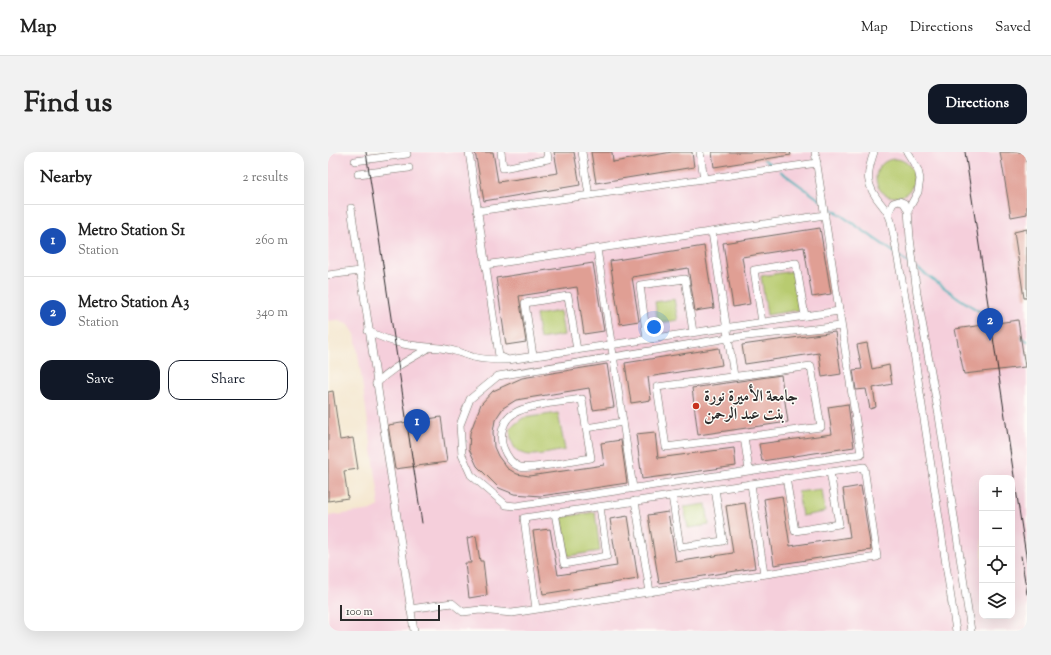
<!DOCTYPE html>
<meta charset="utf-8">
<style>
body{margin:0;font-family:"Sorts Mill Goudy",Amiri,serif;background:#f2f2f2;color:#222}
.controls{position:absolute;right:12px;bottom:12px;display:grid;overflow:hidden;border-radius:8px;box-shadow:0 4px 16px #0002}
.controls button{width:36px;height:36px;display:grid;place-items:center;padding:0;border:0;border-bottom:1px solid #e0e0e0;background:#fff;color:#222;font:20px sans-serif}
.scale{position:absolute;left:12px;bottom:10px;width:100px;box-sizing:border-box;padding-left:4px;border:2px solid #2b2b2b;border-top:0;font-size:11px;line-height:14px;white-space:nowrap;color:#2b2b2b;-webkit-text-stroke:3px #fdfcf7;paint-order:stroke}
.you{position:absolute;left:326px;top:175px;width:14px;height:14px;margin:-10px;border:3px solid #fff;border-radius:50%;background:#1a73e8;box-shadow:0 0 0 6px #1a73e833}
.badge{display:grid;place-items:center;width:26px;height:26px;border-radius:50%;background:#111827;color:#fff;font-size:13px;font-weight:700}
.pin{position:absolute;translate:-50% -33px;filter:drop-shadow(0 1px 2px #0008)}
.pin::after{content:'';position:absolute;top:21px;width:14px;height:12px;background:inherit;clip-path:polygon(0 0,100% 0,50% 100%)}
.list{margin:0;padding:0;list-style:none}
h2{display:flex;justify-content:space-between;align-items:center;height:52px;margin:0;padding:0 16px;font-size:17px}
h2 small{font-size:13px;font-weight:400;color:#767676}
.list li{display:grid;grid-template-columns:26px 1fr auto;gap:12px;align-items:center;box-sizing:border-box;height:72px;padding:0 16px;border-top:1px solid #e0e0e0}
.list b{display:block;font-size:15px;white-space:nowrap}
.list p{margin:0;font-size:13px;white-space:nowrap;color:#767676}
.list em{font-size:13px;font-style:normal;color:#767676}
.actions{display:flex;gap:8px;padding:12px 16px}
.actions a{flex:1;padding:9px 0;border:1px solid #111827;border-radius:12px;text-align:center;font-size:14px;color:#111827}
.actions .main{background:#111827;color:#fff}
.icon{flex:none;width:22px;height:22px;fill:none;stroke:currentColor;stroke-width:2;stroke-linecap:round;stroke-linejoin:round}
.map{position:relative;flex:none;width:699px;height:479px;overflow:hidden;border-radius:12px}
header{display:flex;align-items:center;gap:24px;box-sizing:border-box;height:56px;padding:0 20px;background:#fff;border-bottom:1px solid #e0e0e0}
header strong{font-size:19px}
nav{display:flex;gap:22px;margin-inline-start:auto;font-size:14px}
.intro{display:flex;align-items:center;justify-content:space-between;box-sizing:border-box;height:96px;padding:0 24px}
h1{margin:0;font-size:28px}
.button{padding:10px 18px;border-radius:12px;background:#111827;color:#fff;font-size:14px;font-weight:700}
main{display:flex;gap:24px;padding:0 24px}
aside{flex:1;background:#fff;border-radius:12px;box-shadow:0 4px 16px #0002}
.map>svg:first-child{display:block}
</style>
<header>
<strong>Map</strong>
<nav><a>Map</a><a>Directions</a><a>Saved</a></nav>
</header>
<div class="intro"><h1>Find us</h1><a class="button">Directions</a></div>
<main>
<aside>
<h2>Nearby<small>2 results</small></h2>
<ul class="list">
<li><span class="badge" style="background:#1a4fb4">1</span><div><b>Metro Station S1</b><p>Station</p></div><em>260 m</em></li>
<li><span class="badge" style="background:#1a4fb4">2</span><div><b>Metro Station A3</b><p>Station</p></div><em>340 m</em></li>
</ul>
<div class="actions"><a class="main">Save</a><a>Share</a></div>
</aside>
<div class="map">
<svg width="699" height="479" viewBox="0 0 699 479">
<rect width="100%" height="100%" fill="#fdfcf7"/>
<filter id="ink" filterUnits="userSpaceOnUse"><feTurbulence type="fractalNoise" baseFrequency=".025" numOctaves="2"/><feDisplacementMap in="SourceGraphic" scale="8" xChannelSelector="R" yChannelSelector="G"/><feConvolveMatrix kernelMatrix="1 2 1 2 8 2 1 2 1" color-interpolation-filters="sRGB"/></filter>
<filter id="wash" filterUnits="userSpaceOnUse"><feTurbulence type="fractalNoise" baseFrequency=".012" numOctaves="4" result="noise"/><feDisplacementMap in="SourceGraphic" scale="16" xChannelSelector="R" yChannelSelector="G"/><feGaussianBlur stdDeviation="0.9" result="paint"/><feColorMatrix in="noise" values="0 0 0 0 0 0 0 0 0 0 0 0 0 0 0 0 0 1.4 0 .05"/><feComposite in="paint" operator="in"/></filter>
<g filter="url(#wash)">
<rect width="100%" height="100%" fill="#f4e6cd"/>
<path fill="#f5cfdb" fill-rule="evenodd" d="M 0,0 L 699,0 L 699,479 L 0,479 L 0,364 L 44,358 L 50,354 L 51,345 L 27,182 L 21,173 L 9,168 L 0,169 ZM 654,326 L 684,326 L 684,464 L 654,464 Z"/>
<g fill="#b8cb6f" stroke="#727b4d">
<circle cx="567" cy="26" r="19"/>
<polygon points="465,119 471,158 439,163 433,124"/>
<polygon points="346,147 350,168 330,171 327,150"/>
<polygon points="232,159 236,183 212,187 208,163"/>
<path d="M 230,261 L 237,298 C 211,302 182,314 182,276 L 195,266 Z"/>
<polygon points="494,337 497,360 474,364 470,340"/>
<polygon points="378,352 381,373 360,376 356,355"/>
<polygon points="267,360 272,399 240,404 234,365"/>
</g>
<g fill="none" stroke-linecap="round" stroke-linejoin="round">
<g stroke="#3aacb3" stroke-width="2">
<polyline points="434,6 445,14"/>
<polyline points="452,19 492,48"/>
<polyline points="497,52 567,101"/>
<polyline points="572,105 583,113"/>
<polyline points="589,116 632,147 671,172"/>
<polyline points="690,184 699,189"/>
</g>
</g>
<g id="blocks">
<g fill="#e09f94">
<polygon points="147,0 165,0 170,30 230,21 226,0 246,0 252,33 156,49"/>
<polygon points="263,0 284,0 285,10 344,0 364,0 366,15 268,31"/>
<polygon points="384,0 462,0 463,3 386,15"/>
<polygon points="672,0 699,0 699,62 683,65"/>
<polygon points="492,76 503,142 484,145 476,95 414,105 422,152 405,155 395,91"/>
<polygon points="699,77 699,146 696,146 686,80"/>
<polygon points="376,94 386,156 367,159 360,116 304,125 311,169 292,172 282,109"/>
<polygon points="265,111 276,179 256,182 249,135 191,144 198,190 178,193 168,126"/>
<polygon points="690,168 697,215 636,222 627,177"/>
<polygon points="507,180 513,222 494,225 491,201 417,212 414,193"/>
<polygon points="539,191 544,217 561,213 564,232 545,236 548,255 542,257 538,237 528,238 525,218 534,217 529,193"/>
<polygon points="391,196 394,213 320,225 323,248 303,251 297,211"/>
<polygon points="279,212 286,255 265,258 261,236 188,248 175,256 167,268 165,280 166,295 170,304 179,316 189,322 201,324 276,313 273,291 293,288 299,331 213,344 186,342 171,336 149,314 141,297 142,281 153,252 165,239 194,226"/>
<polygon points="453,223 460,270 370,283 364,236"/>
<polygon points="5,239 12,288 25,286 30,317 16,319 20,346 0,349 0,240"/>
<polygon points="520,252 526,295 434,309 431,292 504,282 500,255"/>
<polygon points="113,265 119,310 67,317 60,273"/>
<polygon points="327,280 330,306 406,296 408,314 314,327 308,282"/>
<polygon points="533,334 543,398 446,413 436,347 454,344 462,394 522,385 515,337"/>
<polygon points="417,351 427,416 331,431 320,363 340,360 348,410 405,401 398,354"/>
<polygon points="300,364 310,427 215,442 205,379 222,377 230,423 289,414 282,367"/>
<polygon points="148,384 152,409 155,409 159,443 141,446 137,411 143,411 139,386"/>
</g>
</g>
</g>
<g filter="url(#ink)">
<use href="#blocks" fill-opacity="0" stroke="#716c64" stroke-width="1"/>
<g fill="none" stroke-linecap="round" stroke-linejoin="round">
<g stroke="#716c64" stroke-width="8">
<g id="street">
<polyline points="141,0 171,204 178,207"/>
<polyline points="173,0 175,16 220,7 219,0"/>
<polyline points="254,0 261,43"/>
<polyline points="372,0 376,27"/>
<polyline points="487,0 533,302 188,354 178,353 143,323 134,303 132,273 142,247 170,224 400,186 513,174"/>
<path d="M 546,0 C 538,23 537,33 554,53 C 559,59 561,62 563,69 L 580,161 L 628,479"/>
<polyline points="579,0 590,18 592,27 590,40 580,58 582,86 589,142 611,264 643,479"/>
<polyline points="27,9 79,2"/>
<polyline points="30,22 81,16"/>
<polyline points="23,56 86,479"/>
<polyline points="149,59 489,11"/>
<polyline points="561,60 565,51 571,49 576,51 580,58"/>
<polyline points="384,80 406,224"/>
<polyline points="269,97 305,336"/>
<polyline points="157,113 497,63"/>
<polyline points="0,123 32,119"/>
<polyline points="434,170 426,118 468,111 477,164"/>
<path d="M 40,179 C 68,193 82,194 112,196 C 124,197 135,202 145,205 C 156,208 168,208 180,208 L 511,159"/>
<polyline points="319,187 312,133 357,127 365,180"/>
<polyline points="205,204 197,151 240,144 249,198"/>
<polygon points="483,214 493,275 338,295 329,235"/>
<path d="M 48,232 C 63,216 81,208 99,197"/>
<path d="M 258,276 L 263,306 C 248,308 205,318 192,315 C 183,312 178,303 175,295 C 171,284 175,268 185,262 C 200,252 236,250 254,247 L 258,276 L 295,270"/>
<polyline points="416,285 421,318"/>
<polyline points="458,326 467,379 511,372 502,320"/>
<polyline points="423,332 436,422"/>
<polyline points="344,344 352,395 395,389 387,337"/>
<polyline points="307,349 322,440"/>
<polyline points="227,361 236,412 279,404 272,355"/>
<polyline points="82,457 124,451 135,460 152,458 184,461 549,405 536,315 196,366 208,457"/>
</g>
</g>
<use href="#street" stroke="#fff" stroke-width="7"/>
<g stroke="#2b2b2b" stroke-width="1">
<polyline points="38,0 94,371"/>
<polyline points="637,0 699,410"/>
<polyline points="693,404 699,442"/>
</g>
</g>
</g>
<circle fill="#c8321e" stroke="#fdfcf7" stroke-width="1.5" cx="368" cy="254" r="4"/>
<g text-anchor="middle" dominant-baseline="central" stroke-width="3" stroke-linejoin="round" paint-order="stroke">
<g font-size="16" font-weight="bold" fill="#2b2b2b" stroke="#fdfcf7" text-anchor="start">
<text x="376" y="245">جامعة الأميرة نورة<tspan x="376" dy="18">بنت عبد الرحمن</tspan></text>
</g>
</g>
</svg>
<div class="controls">
<button>+</button>
<button>−</button>
<button><svg class="icon" aria-label="locate" viewBox="0 0 24 24"><circle cx="12" cy="12" r="6"/><path d="M12 2v4M12 18v4M2 12h4M18 12h4"/></svg></button>
<button><svg class="icon" aria-label="layers" viewBox="0 0 24 24"><path d="M12 4l9 5-9 5-9-5zM3 14l9 5 9-5"/></svg></button>
</div>
<div class="scale">100 m</div>
<div class="you"></div>
<div class="pin badge" style="left:89px;top:290px;background:#1a4fb4">1</div>
<div class="pin badge" style="left:662px;top:189px;background:#1a4fb4">2</div>
</div>
</main>
